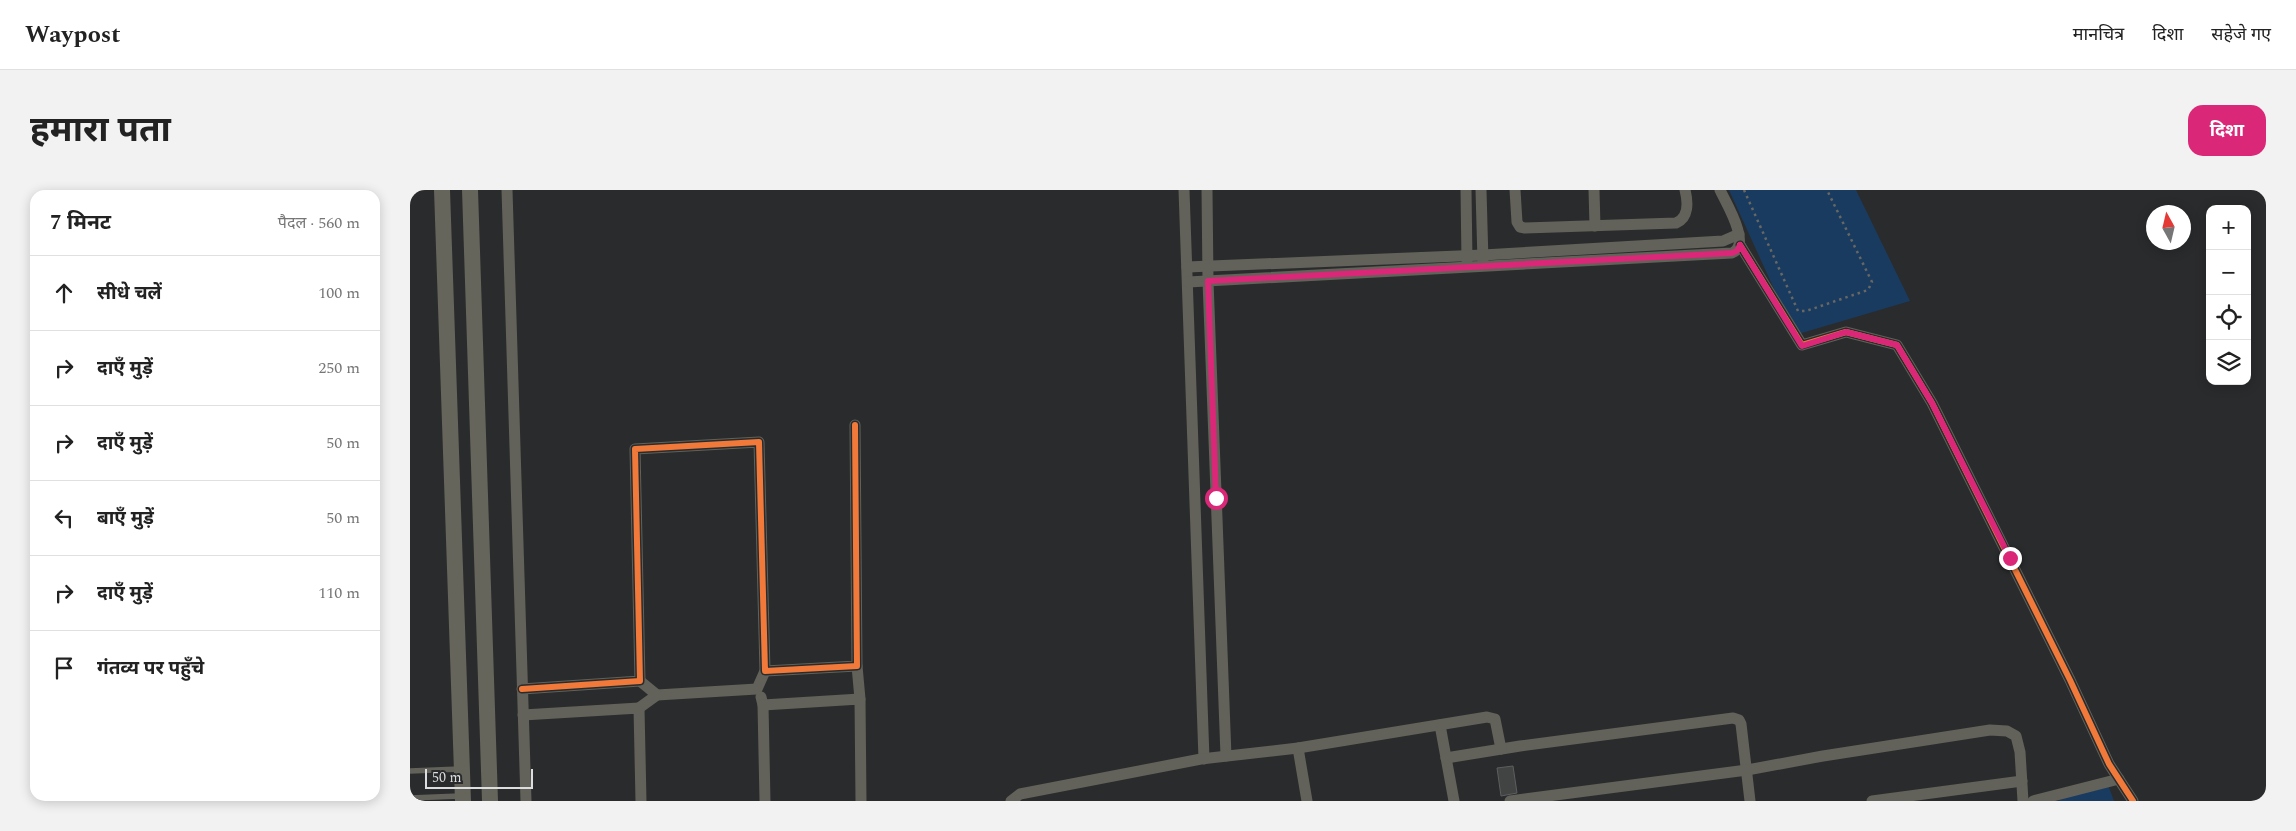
<!DOCTYPE html>
<html lang="hi">
<meta charset="utf-8">
<style>
body{margin:0;font-family:Spectral,"Noto Sans Devanagari",serif;background:#f2f2f2;color:#222}
.controls{position:absolute;right:15px;top:15px;display:grid;overflow:hidden;border-radius:10px;box-shadow:0 2px 12px #0003}
.controls button{width:45px;height:45px;display:grid;place-items:center;padding:0;border:0;border-bottom:1px solid #e0e0e0;background:#fff;color:#222;font:25px sans-serif}
.compass{position:absolute;left:1736px;top:15px;width:45px;height:45px;border-radius:50%;background:#fff;box-shadow:0 2px 12px #0003;rotate:352deg}
.scale{position:absolute;left:15px;bottom:12px;width:108px;box-sizing:border-box;padding-left:5px;border:2px solid #dcdddf;border-top:0;font-size:14px;line-height:18px;white-space:nowrap;color:#dcdddf;-webkit-text-stroke:4px #292b2d;paint-order:stroke}
.stop{position:absolute;width:15px;height:15px;margin:-11px;border:4px solid #db2777;border-radius:50%;background:#fff}
.stop.end{background:#db2777;border-color:#fff;box-shadow:0 1px 5px #0008}
.list{margin:0;padding:0;list-style:none}
h2{display:flex;justify-content:space-between;align-items:center;height:65px;margin:0;padding:0 20px;font-size:21px}
h2 small{font-size:16px;font-weight:400;color:#767676}
.list li{display:grid;grid-template-columns:32px 1fr auto;gap:15px;align-items:center;box-sizing:border-box;height:75px;padding:0 20px;border-top:1px solid #e0e0e0}
.list b{display:block;font-size:19px;white-space:nowrap}
.list em{font-size:16px;font-style:normal;color:#767676}
.icon{flex:none;width:28px;height:28px;fill:none;stroke:currentColor;stroke-width:2;stroke-linecap:round;stroke-linejoin:round}
.map{position:relative;flex:none;width:1856px;height:611px;overflow:hidden;border-radius:15px}
header{display:flex;align-items:center;gap:30px;box-sizing:border-box;height:70px;padding:0 25px;background:#fff;border-bottom:1px solid #e0e0e0}
header strong{font-size:24px}
nav{display:flex;gap:28px;margin-inline-start:auto;font-size:18px}
.intro{display:flex;align-items:center;justify-content:space-between;box-sizing:border-box;height:120px;padding:0 30px}
h1{margin:0;font-size:35px}
.button{padding:12px 22px;border-radius:15px;background:#db2777;color:#fff;font-size:18px;font-weight:700}
main{display:flex;gap:30px;padding:0 30px}
aside{flex:1;background:#fff;border-radius:15px;box-shadow:0 2px 12px #0003}
.map>svg:first-child{display:block}
</style>
<header>
<strong>Waypost</strong>
<nav><a>मानचित्र</a><a>दिशा</a><a>सहेजे गए</a></nav>
</header>
<div class="intro"><h1>हमारा पता</h1><a class="button">दिशा</a></div>
<main>
<aside>
<h2>7 मिनट<small>पैदल · 560 m</small></h2>
<ul class="list">
<li><svg class="icon" aria-label="ahead" viewBox="0 0 24 24"><path d="M12 20V5M6 11l6-6 6 6"/></svg><div><b>सीधे चलें</b></div><em>100 m</em></li>
<li><svg class="icon" aria-label="right" viewBox="0 0 24 24"><path d="M7 20v-9h11M14 6l5 5-5 5"/></svg><div><b>दाएँ मुड़ें</b></div><em>250 m</em></li>
<li><svg class="icon" aria-label="right" viewBox="0 0 24 24"><path d="M7 20v-9h11M14 6l5 5-5 5"/></svg><div><b>दाएँ मुड़ें</b></div><em>50 m</em></li>
<li><svg class="icon" aria-label="left" viewBox="0 0 24 24"><path d="M17 20v-9H6M10 6l-5 5 5 5"/></svg><div><b>बाएँ मुड़ें</b></div><em>50 m</em></li>
<li><svg class="icon" aria-label="right" viewBox="0 0 24 24"><path d="M7 20v-9h11M14 6l5 5-5 5"/></svg><div><b>दाएँ मुड़ें</b></div><em>110 m</em></li>
<li><svg class="icon" aria-label="arrive" viewBox="0 0 24 24"><path d="M6 21V4h12l-3 4 3 4H6"/></svg><div><b>गंतव्य पर पहुँचे</b></div></li>
</ul>
</aside>
<div class="map">
<svg width="1856" height="611" viewBox="0 0 1856 611">
<rect width="100%" height="100%" fill="#2a2b2c"/>
<g fill="#1a3b60">
<polygon points="1319,0 1446,0 1500,111 1385,145"/>
<polygon points="1697,592 1704,611 1647,611"/>
</g>
<polygon fill="#424444" stroke="#5d5e5f" points="1103,576 1107,603 1091,606 1087,578"/>
<g fill="none" stroke-linecap="round" stroke-linejoin="round">
<polyline stroke="#676763" stroke-width="2.5" stroke-dasharray="2.5 4" stroke-linecap="butt" points="1334,0 1388,121 1396,121 1458,100 1462,92 1417,0"/>
<g stroke="#62625a" stroke-width="5.5">
<polyline points="0,581 50,579"/>
<polyline points="0,608 50,606"/>
</g>
<g stroke="#62625a" stroke-width="11">
<polyline points="97,0 116,611"/>
<polyline points="774,0 794,569"/>
<polyline points="797,0 798,91 816,566"/>
<polyline points="1056,0 1057,71"/>
<polyline points="1071,0 1073,71"/>
<path d="M 1105,0 L 1107,32 L 1110,37 L 1115,38 L 1266,33 C 1279,28 1278,12 1275,0"/>
<polyline points="1184,0 1185,36"/>
<polyline points="1330,55 1392,155 1436,142 1487,155 1522,213 1660,490 1699,574 1723,611"/>
<polyline points="777,77 1073,65 1313,51 1329,44"/>
<path d="M 778,92 L 1322,63 C 1342,55 1316,13 1310,0"/>
<polyline points="447,476 450,509"/>
<polyline points="112,499 230,491 225,259 349,252 355,481 447,476 445,235"/>
<polyline points="247,505 347,499 355,481"/>
<polyline points="351,507 353,515 355,611"/>
<polyline points="353,515 450,509 451,611"/>
<polyline points="229,518 247,505 230,491"/>
<polyline points="113,525 229,518 231,611"/>
<polyline points="1030,535 1044,611"/>
<polyline points="888,558 897,611"/>
<polyline points="1036,568 1110,556 1323,528 1329,530 1331,534 1340,611"/>
<polyline points="601,611 610,604 791,569 888,558 1077,527 1085,529 1091,559"/>
<polyline points="1100,611 1337,580 1413,566 1580,540 1597,541 1606,546 1610,562 1613,611"/>
<polyline points="1462,611 1612,591"/>
<polyline points="1623,611 1709,589"/>
</g>
<g stroke="#65655c" stroke-width="16">
<polyline points="32,0 53,611"/>
<polyline points="60,0 80,611"/>
</g>
<g stroke="#292b2d" stroke-width="9">
<g id="cycleway">
<polyline points="1330,55 1392,155 1436,142 1487,155 1522,213 1660,490 1699,574 1723,611"/>
<polyline points="112,499 230,491 225,259 349,252 355,481 447,476 445,235"/>
</g>
</g>
<use href="#cycleway" stroke="#f17a3a" stroke-width="6"/>
</g>
<g fill="none" stroke-linecap="round" stroke-linejoin="round">
<polyline stroke="#db2777" stroke-width="6" points="806,308 798,91 1322,63 1327,61 1330,55 1392,156 1436,142 1487,155 1522,213 1600,368"/>
</g>
</svg>
<div class="controls">
<button>+</button>
<button>−</button>
<button><svg class="icon" aria-label="locate" viewBox="0 0 24 24"><circle cx="12" cy="12" r="6"/><path d="M12 2v4M12 18v4M2 12h4M18 12h4"/></svg></button>
<button><svg class="icon" aria-label="layers" viewBox="0 0 24 24"><path d="M12 4l9 5-9 5-9-5zM3 14l9 5 9-5"/></svg></button>
</div>
<svg class="compass" viewBox="-18 -18 36 36"><path d="M0-13l5 13h-10z" fill="#e53935"/><path d="M0 13l5-13h-10z" fill="#767676"/></svg>
<div class="scale">50 m</div>
<div class="stop" style="left:806px;top:308px"></div>
<div class="stop end" style="left:1600px;top:368px"></div>
</div>
</main>
